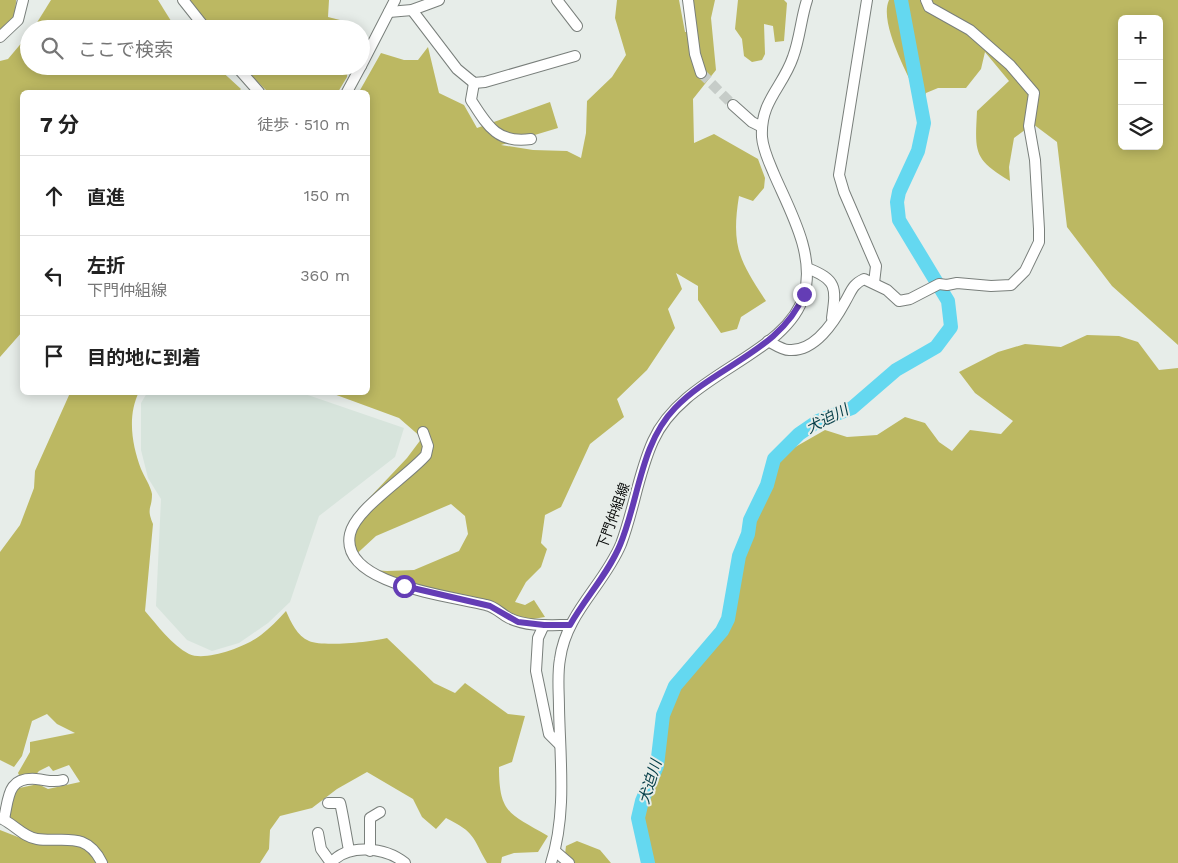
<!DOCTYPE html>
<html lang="ja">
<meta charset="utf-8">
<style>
body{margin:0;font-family:"Work Sans","Noto Sans JP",sans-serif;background:#f6f6f6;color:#222}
.controls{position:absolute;right:15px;top:15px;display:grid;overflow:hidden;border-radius:8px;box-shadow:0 2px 12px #0003}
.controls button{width:45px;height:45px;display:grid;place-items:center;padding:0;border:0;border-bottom:1px solid #e0e0e0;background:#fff;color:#222;font:25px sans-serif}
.stop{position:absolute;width:15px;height:15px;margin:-11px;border:4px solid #643db5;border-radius:50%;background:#fff}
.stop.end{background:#643db5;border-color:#fff;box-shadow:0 1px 5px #0008}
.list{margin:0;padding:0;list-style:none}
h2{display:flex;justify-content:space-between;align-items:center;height:65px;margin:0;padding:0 20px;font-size:21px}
h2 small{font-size:16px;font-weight:400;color:#767676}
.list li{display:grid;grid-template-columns:32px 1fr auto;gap:15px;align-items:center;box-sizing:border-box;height:80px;padding:0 20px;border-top:1px solid #e0e0e0}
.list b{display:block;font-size:19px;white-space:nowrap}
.list p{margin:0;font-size:16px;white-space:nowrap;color:#767676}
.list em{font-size:16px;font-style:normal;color:#767676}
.icon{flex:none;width:28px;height:28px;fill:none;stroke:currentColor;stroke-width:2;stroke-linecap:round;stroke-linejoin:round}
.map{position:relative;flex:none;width:1178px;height:863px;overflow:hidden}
.search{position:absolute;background:#fff;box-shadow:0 2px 12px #0003;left:20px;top:20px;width:350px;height:55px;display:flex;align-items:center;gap:12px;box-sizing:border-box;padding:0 18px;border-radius:28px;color:#767676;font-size:19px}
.panel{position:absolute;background:#fff;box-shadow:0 2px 12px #0003;left:20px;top:90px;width:350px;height:305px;border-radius:8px}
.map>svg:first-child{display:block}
</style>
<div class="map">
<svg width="1178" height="863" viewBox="0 0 1178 863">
<rect width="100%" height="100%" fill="#e7ede9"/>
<polygon fill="#d7e4dc" points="147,393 302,393 404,428 395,457 319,516 290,602 268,623 239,643 212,651 187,640 156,606 161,499 148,478 141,450 141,403"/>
<g fill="#bcb862" fill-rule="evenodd">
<path d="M 0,0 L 16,0 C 16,13 11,34 0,42 Z"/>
<polygon points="51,0 158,0 176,29 33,29"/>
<polygon points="179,0 329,0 328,17 340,20 339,29 203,29"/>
<path d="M 617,0 L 679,0 L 685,32 L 688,32 L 692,11 L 692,0 L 715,0 L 711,18 L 716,70 L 693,99 L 694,143 L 714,134 L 758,159 L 765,178 L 764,188 L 753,201 L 739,196 C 731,246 739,260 766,301 L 741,317 L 737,329 L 721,333 L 698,300 L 698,286 L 676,273 L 682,289 L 668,309 L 675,328 L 647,370 L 617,399 L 624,417 L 590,444 L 561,507 L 545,515 L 541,543 L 547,549 L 541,567 L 526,582 L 515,602 L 525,605 L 534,600 L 545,617 C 524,621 505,622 487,609 L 359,569 L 387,571 L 414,570 L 459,551 L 468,534 L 465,516 L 451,504 L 376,536 L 350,560 L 349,539 L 356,512 L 407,458 L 422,438 L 399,418 L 331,393 L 368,392 L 368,92 L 359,92 L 381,53 L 404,60 L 418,60 L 428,47 L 439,93 L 464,105 L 477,128 L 550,102 L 558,128 L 501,145 L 533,150 L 567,151 L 581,158 L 586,133 L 587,101 L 612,77 L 626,55 L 615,18 Z"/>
<polygon points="738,0 784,0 787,3 784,41 775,42 773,26 764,24 765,54 762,60 752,62 744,56 742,39 735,29"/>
<path d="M 889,0 L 1178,0 L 1178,345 L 1112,286 L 1067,227 L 1057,142 L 1033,124 L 1014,138 L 1009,167 L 1010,181 C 973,159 975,152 977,111 L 1009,81 L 985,52 L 981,69 L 966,88 L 938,88 L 926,93 L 922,105 C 911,80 878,24 889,0 ZM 1122,19 L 1159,19 L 1159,146 L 1122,146 Z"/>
<polygon points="29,34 29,66 216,66 241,89 238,92 22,92 22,332 0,357 0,61 8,59"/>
<polygon points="241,66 348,66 347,77 338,92 268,92"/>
<polygon points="1087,335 1119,336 1138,342 1159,370 1178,368 1178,863 642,863 640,833 659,735 658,719 684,675 714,647 727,615 732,588 732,566 753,533 755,498 768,468 790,450 825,430 847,437 877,435 905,417 925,423 939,442 952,451 970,430 1001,434 1013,421 975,393 959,372 998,352 1025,344 1061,347"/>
<path d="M 139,392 C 127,416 132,445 141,469 C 144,476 151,487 152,494 C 152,510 146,507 153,524 L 145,611 C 157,625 172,645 189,654 C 206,662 247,646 261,635 C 270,628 278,620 286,611 C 291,622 297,636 309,641 C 323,647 371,642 387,638 L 434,683 L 455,693 L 465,683 L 508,714 L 525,716 L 512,762 L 499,767 C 499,814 510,814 548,836 L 538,852 L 514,853 L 502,857 L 501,863 L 487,863 C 472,837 476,833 446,818 L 436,829 L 422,817 L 413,799 L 367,772 L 337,789 L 312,808 L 280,816 L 270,830 L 269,849 L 260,863 L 0,863 L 0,830 L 23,839 L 2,821 L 10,790 L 38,784 L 48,789 L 80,782 L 69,765 L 53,771 L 49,766 L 39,771 L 31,780 L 22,781 L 18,773 L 30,752 L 30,742 L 75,733 L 57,724 L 47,714 L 32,721 L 22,756 L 14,767 L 0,760 L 0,552 L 20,525 L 34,488 L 35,471 L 70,393 Z"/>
<polygon points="577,841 600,850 611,863 564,863 566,846"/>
</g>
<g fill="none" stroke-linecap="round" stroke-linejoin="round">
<polyline stroke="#64d8f0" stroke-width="14" points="648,863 638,818 642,801 657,766 663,715 675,686 722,631 728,619 739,556 748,534 750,520 767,485 774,459 799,434 818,421 852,408 896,370 936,347 951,327 948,301 899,220 897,202 899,192 918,151 924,123 901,0"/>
<polyline stroke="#c6ccc8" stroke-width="10" stroke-dasharray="10 5" stroke-linecap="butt" points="701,73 733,105"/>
<g stroke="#797f7b" stroke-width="12">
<g id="minor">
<polyline points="183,0 206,29"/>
<polyline points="557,0 577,26"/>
<polyline points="688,0 695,54 701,73"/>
<polyline points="867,0 839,175 844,192 876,266 874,283"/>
<polyline points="412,10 457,69 474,83 485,82 575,56"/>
<polyline points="389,12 412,10 439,0"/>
<polyline points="0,37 18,20 23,0"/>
<polyline points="236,66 259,92"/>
<polyline points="361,66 395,0"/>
<path d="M 474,83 L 471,100 C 487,125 497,144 531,139"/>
<polyline points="347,92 361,66"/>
<polyline points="733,105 752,122 762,127"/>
<path d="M 807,268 C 838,280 836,288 832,318"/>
<path d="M 768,341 C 774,344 782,350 789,350 C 815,352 834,322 845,302 C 852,290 852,285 864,279 L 887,290 L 899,301 L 910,299 L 939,284 L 947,285 L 957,283 L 991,286 L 1011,285 L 1025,271 L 1039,242 L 1039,229 L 1035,160 L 1029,126 L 1034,93 L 1010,65 L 970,30 L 929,7 L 926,0"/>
<path d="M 423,432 L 428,446 L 426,455 C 408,476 355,509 350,534 C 339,585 453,596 486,605 C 496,607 501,614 509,618 C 527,627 550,625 569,625"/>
<polyline points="544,625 538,638 536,671 549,734 560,745"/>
<path d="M 328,803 L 340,803 C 342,809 347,841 349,850"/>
<path d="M 0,818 C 13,823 23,837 37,839 C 63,843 86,830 102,863"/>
<path d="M 4,819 C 9,797 7,777 36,779 C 48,780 51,783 63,780"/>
<polyline points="318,833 321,849 331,863"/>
<polyline points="370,851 370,818 380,812"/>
<polyline points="555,851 569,863"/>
<path d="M 331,863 C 348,843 385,847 405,863"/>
<path d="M 551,863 C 567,814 560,759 559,708 C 559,692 557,675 560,659 C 566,613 604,585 621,544 C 634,510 638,474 653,441 C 683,373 787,356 804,295 C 816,255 789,209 774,174 C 769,162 763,150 762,137 C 760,101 783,87 793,57 C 800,38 801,18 807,0"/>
</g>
</g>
<use href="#minor" stroke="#fff" stroke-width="10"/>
</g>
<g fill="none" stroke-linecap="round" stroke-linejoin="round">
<path stroke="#643db5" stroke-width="6" d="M 404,586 L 490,606 L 518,622 L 544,625 L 570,625 C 585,598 608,574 620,545 C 639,500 640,444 675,408 C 715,366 782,350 804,294"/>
</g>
<g text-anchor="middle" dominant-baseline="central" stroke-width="4" stroke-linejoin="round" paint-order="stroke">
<g font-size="14" fill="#0d0f0e" stroke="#e7ede9">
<text transform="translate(613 516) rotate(-70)">下門仲組線</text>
</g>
<g font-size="15" font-style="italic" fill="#043d47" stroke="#e7ede9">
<text transform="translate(827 419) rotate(-27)">犬迫川</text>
<text transform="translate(650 782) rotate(-73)">犬迫川</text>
</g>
</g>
</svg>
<div class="controls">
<button>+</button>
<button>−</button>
<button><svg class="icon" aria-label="layers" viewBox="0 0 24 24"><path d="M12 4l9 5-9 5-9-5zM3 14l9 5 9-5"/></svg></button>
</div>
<div class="stop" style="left:404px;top:586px"></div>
<div class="stop end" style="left:804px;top:294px"></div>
<div class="search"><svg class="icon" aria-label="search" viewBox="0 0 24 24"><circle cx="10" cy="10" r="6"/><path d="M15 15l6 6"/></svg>ここで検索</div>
<section class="panel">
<h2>7 分<small>徒歩 · 510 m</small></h2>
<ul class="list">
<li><svg class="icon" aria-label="ahead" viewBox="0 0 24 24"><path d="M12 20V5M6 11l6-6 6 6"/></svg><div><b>直進</b></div><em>150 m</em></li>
<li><svg class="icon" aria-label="left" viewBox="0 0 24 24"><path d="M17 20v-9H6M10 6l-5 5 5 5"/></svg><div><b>左折</b><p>下門仲組線</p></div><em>360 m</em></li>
<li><svg class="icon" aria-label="arrive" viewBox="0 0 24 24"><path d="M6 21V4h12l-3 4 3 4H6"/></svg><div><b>目的地に到着</b></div></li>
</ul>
</section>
</div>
